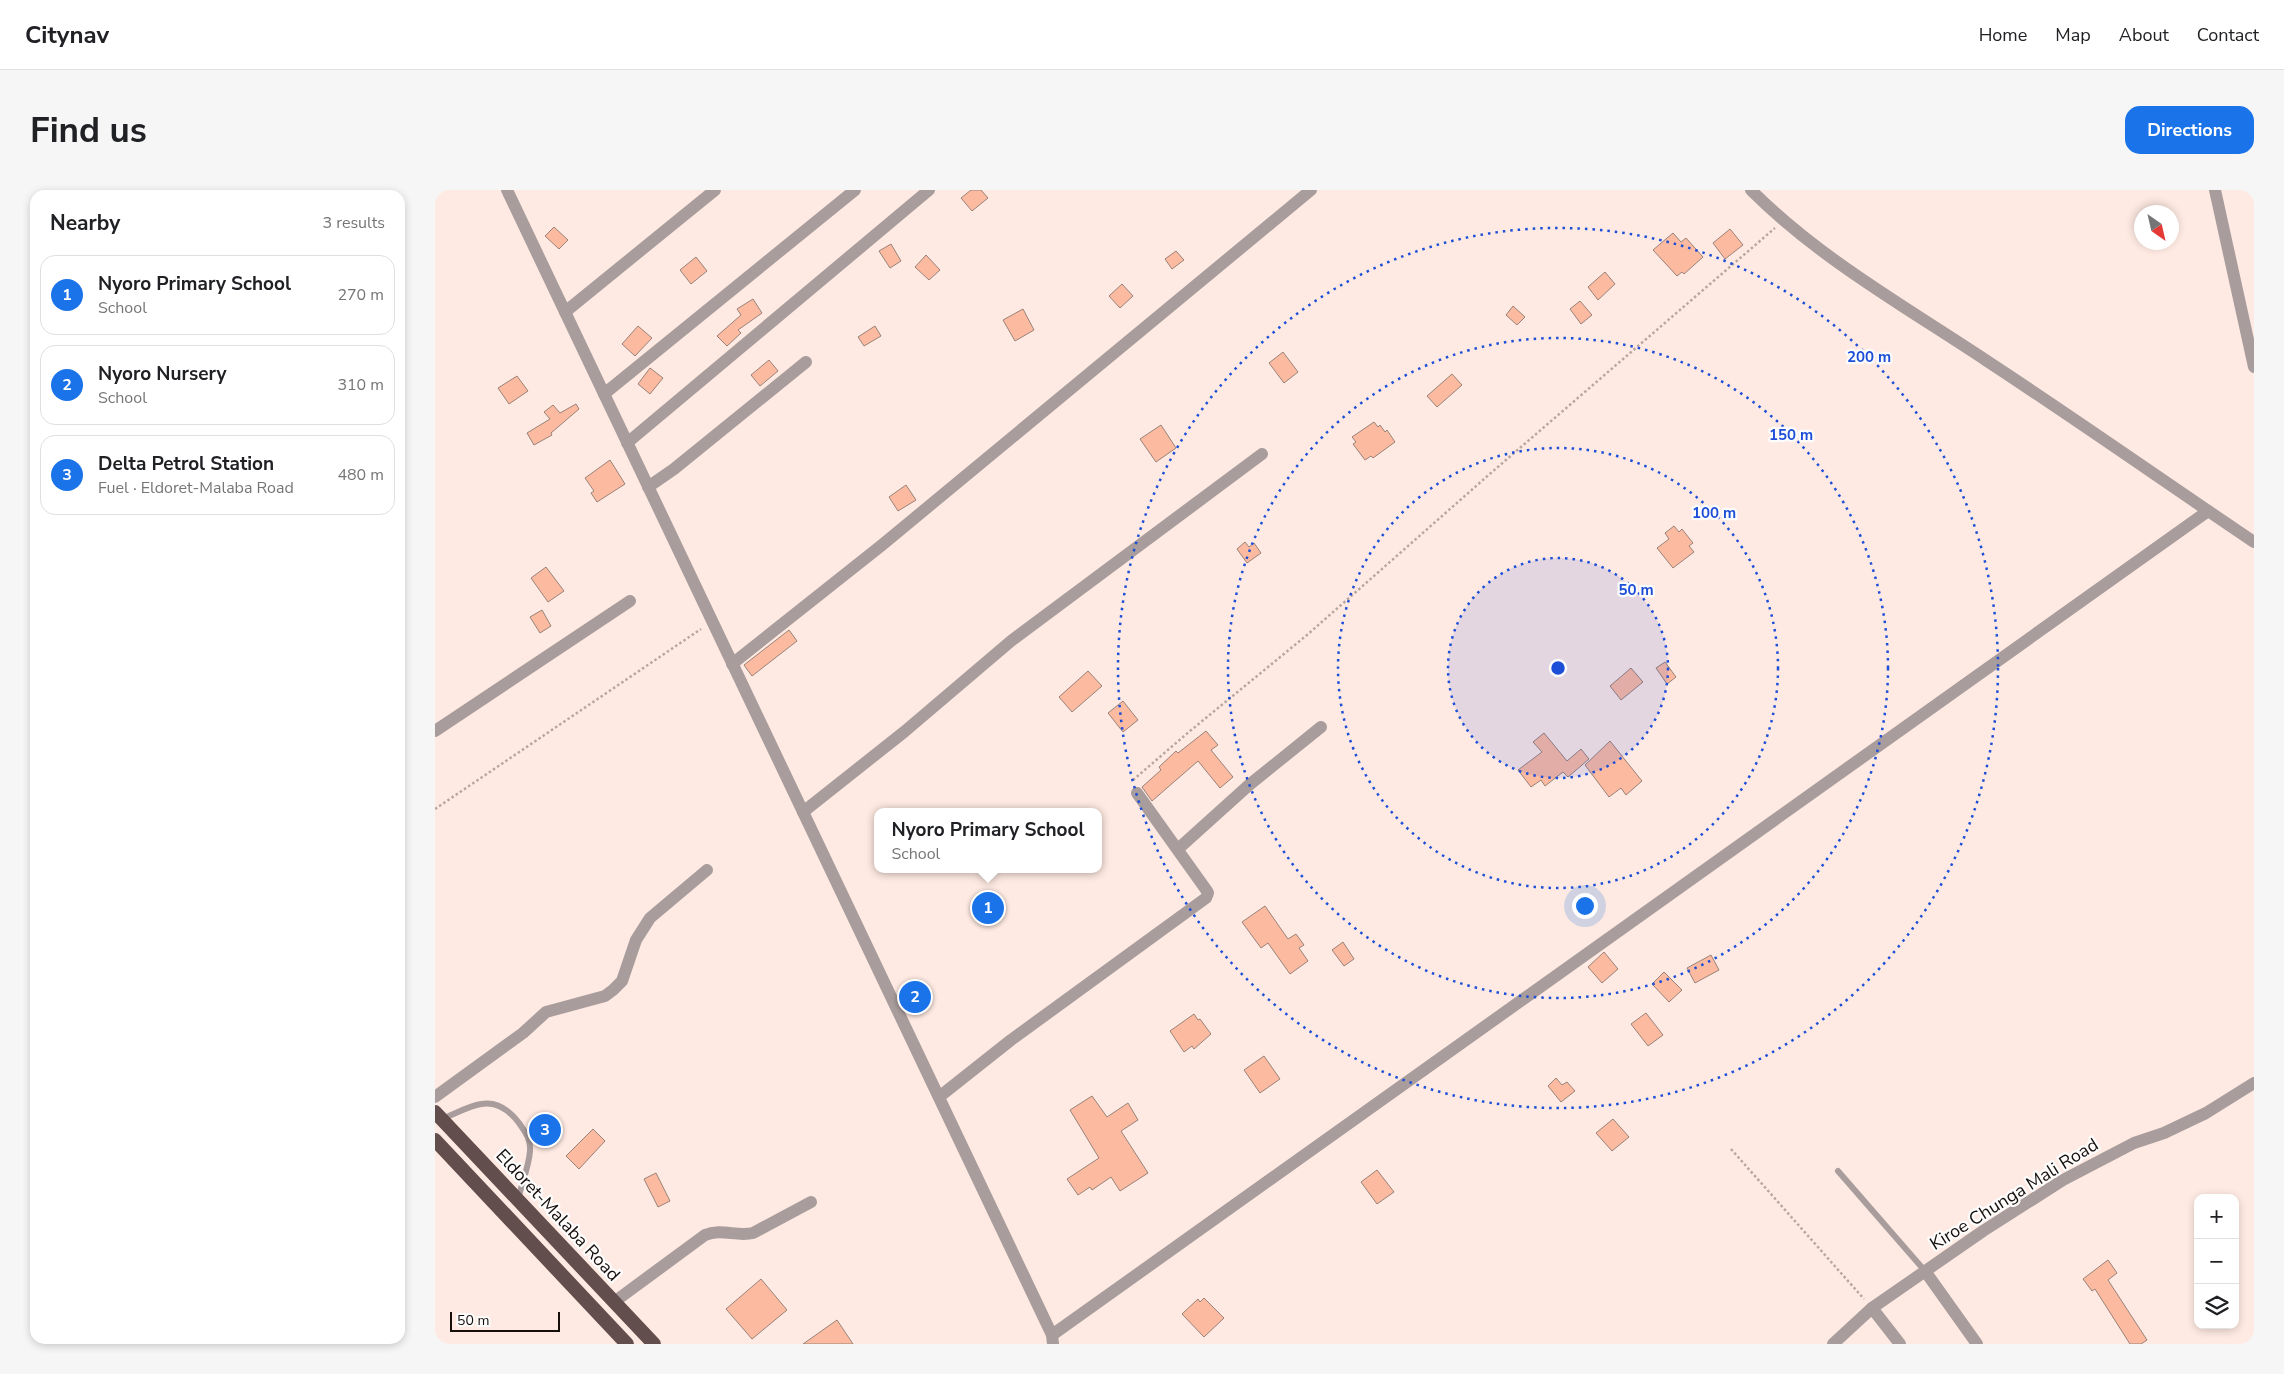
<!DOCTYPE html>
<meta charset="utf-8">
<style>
body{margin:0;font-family:"Nunito Sans",sans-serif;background:#f6f6f6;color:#202124}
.controls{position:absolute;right:15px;bottom:15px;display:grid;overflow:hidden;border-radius:10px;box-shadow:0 2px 8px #0003}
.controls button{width:45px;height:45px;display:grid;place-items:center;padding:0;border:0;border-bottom:1px solid #e0e0e0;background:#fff;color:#202124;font:25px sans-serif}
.compass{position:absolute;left:1699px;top:15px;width:45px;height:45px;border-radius:50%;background:#fff;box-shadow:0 2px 8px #0003;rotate:146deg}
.scale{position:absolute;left:15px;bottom:12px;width:110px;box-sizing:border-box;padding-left:5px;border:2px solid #150e0b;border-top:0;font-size:14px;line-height:18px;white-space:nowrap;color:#150e0b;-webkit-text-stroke:4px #fcfcfc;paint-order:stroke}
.you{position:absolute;left:1149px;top:715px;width:18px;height:18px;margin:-12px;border:4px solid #fff;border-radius:50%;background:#1a73e8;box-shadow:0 0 0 8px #1a73e833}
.badge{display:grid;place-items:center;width:32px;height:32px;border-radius:50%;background:#1a73e8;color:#fff;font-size:16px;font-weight:700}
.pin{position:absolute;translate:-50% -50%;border:2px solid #fff;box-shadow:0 1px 5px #0006}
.popup{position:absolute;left:439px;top:618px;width:228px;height:65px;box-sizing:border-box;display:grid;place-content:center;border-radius:10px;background:#fff;filter:drop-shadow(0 1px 4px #0005);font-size:16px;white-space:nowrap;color:#757577}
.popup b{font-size:19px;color:#202124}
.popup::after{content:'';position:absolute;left:50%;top:100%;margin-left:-10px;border:10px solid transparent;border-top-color:#fff}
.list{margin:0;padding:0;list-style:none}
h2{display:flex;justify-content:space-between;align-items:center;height:65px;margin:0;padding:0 20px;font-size:21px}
h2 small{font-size:16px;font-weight:400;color:#757577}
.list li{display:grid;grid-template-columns:32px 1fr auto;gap:15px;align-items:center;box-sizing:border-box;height:80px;margin:0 10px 10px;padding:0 10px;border:1px solid #e0e0e0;border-radius:15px}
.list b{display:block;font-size:19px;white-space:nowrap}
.list p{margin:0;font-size:16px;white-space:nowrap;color:#757577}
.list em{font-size:16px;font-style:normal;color:#757577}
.icon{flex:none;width:28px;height:28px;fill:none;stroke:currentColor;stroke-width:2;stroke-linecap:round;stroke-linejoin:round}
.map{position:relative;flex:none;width:1819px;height:1154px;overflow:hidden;border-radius:15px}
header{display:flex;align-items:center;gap:30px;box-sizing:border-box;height:70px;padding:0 25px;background:#fff;border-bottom:1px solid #e0e0e0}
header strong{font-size:24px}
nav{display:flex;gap:28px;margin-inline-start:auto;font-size:18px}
.intro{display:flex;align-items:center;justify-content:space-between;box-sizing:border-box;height:120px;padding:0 30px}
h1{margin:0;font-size:35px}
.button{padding:12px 22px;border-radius:15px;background:#1a73e8;color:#fff;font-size:18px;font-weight:700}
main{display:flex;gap:30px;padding:0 30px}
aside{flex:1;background:#fff;border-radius:15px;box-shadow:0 2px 8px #0003}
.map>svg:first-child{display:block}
</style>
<header>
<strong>Citynav</strong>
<nav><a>Home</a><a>Map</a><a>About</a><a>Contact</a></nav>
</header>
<div class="intro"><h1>Find us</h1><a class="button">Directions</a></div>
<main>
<aside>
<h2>Nearby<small>3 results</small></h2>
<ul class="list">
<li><span class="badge">1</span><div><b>Nyoro Primary School</b><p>School</p></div><em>270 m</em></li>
<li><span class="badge">2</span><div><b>Nyoro Nursery</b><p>School</p></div><em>310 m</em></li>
<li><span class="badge">3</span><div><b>Delta Petrol Station</b><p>Fuel · Eldoret-Malaba Road</p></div><em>480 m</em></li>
</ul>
</aside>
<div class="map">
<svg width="1819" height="1154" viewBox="0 0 1819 1154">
<rect width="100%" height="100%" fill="#feeae2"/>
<g fill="#fcbba0" stroke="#988279">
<polygon points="536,0 546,0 553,8 537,21 526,8"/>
<polygon points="119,37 133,50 124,59 110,46"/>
<polygon points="1295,39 1308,55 1290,69 1278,53"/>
<polygon points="1238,43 1246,52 1251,48 1268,67 1249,84 1247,82 1242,86 1218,60"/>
<polygon points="456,54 466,71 455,78 444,61"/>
<polygon points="741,61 749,70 737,79 730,69"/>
<polygon points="491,65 505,80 494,90 480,77"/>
<polygon points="261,67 272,81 256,94 245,80"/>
<polygon points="1170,82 1180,94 1163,110 1153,97"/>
<polygon points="687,94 698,106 685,118 674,106"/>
<polygon points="318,109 327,123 303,140 306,143 292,156 282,146 306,125 302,119"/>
<polygon points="1145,111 1157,125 1146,134 1135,119"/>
<polygon points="1078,116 1090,127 1082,135 1071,125"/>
<polygon points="588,119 599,140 580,151 568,130"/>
<polygon points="203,136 217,148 200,166 187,154"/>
<polygon points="440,136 446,146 429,156 423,147"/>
<polygon points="848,162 863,182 849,193 834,173"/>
<polygon points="334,170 343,181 325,196 316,185"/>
<polygon points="215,178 228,188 215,204 203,194"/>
<polygon points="1017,184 1027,195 1002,217 992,206"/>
<polygon points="82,186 93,201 74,214 63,198"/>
<polygon points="141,214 144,219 116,243 117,245 99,255 92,243 115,229 109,222 118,215 125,223"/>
<polygon points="939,232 943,237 945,235 950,242 952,240 960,252 938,268 936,266 930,270 918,254 921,252 917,247"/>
<polygon points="726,235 741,258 721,272 705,249"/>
<polygon points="175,270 190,294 162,312 156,303 159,301 150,288"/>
<polygon points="471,295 481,310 463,321 454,307"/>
<polygon points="1239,336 1244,342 1247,339 1258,353 1254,356 1259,362 1238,378 1222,358 1234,349 1230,343"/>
<polygon points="810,352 814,357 819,353 826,363 812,373 802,359"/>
<polygon points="111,377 129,401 113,412 96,388"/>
<polygon points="107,420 116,436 105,443 95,427"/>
<polygon points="354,440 362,451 317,486 309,475"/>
<polygon points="1230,472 1241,487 1232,494 1221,478"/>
<polygon points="1196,478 1208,492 1186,510 1175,496"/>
<polygon points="653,481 667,496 637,522 624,507"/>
<polygon points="688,511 703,530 688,542 673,523"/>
<polygon points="771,541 783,555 776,560 798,587 785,598 763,571 717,611 707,597 726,580 724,577 741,561 743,563"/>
<polygon points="1109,543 1132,571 1146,559 1154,569 1133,587 1128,582 1110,596 1106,590 1096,597 1083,580 1107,562 1098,552"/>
<polygon points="1175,551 1207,591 1191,605 1186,598 1174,607 1150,575"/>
<polygon points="830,716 853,749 861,744 869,755 864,758 873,771 855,784 833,753 826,758 807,732"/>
<polygon points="908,752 919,769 909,776 897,760"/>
<polygon points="1169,762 1183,779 1167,793 1153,777"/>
<polygon points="1276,765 1284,780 1260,793 1252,778"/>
<polygon points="1229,782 1247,800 1234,812 1217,794"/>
<polygon points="1211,823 1228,845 1213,856 1196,834"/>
<polygon points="759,824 763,830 765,829 776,844 759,859 757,856 749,862 735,841"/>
<polygon points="829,866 845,889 825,903 809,880"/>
<polygon points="1121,888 1127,895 1132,892 1140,901 1126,912 1113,896"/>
<polygon points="657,906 672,927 693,913 703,930 686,941 713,983 685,1001 676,987 657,1000 655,997 643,1005 632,989 664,968 635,920"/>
<polygon points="1178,929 1194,947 1177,961 1161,943"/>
<polygon points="158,939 170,951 144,979 131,966"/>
<polygon points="942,980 959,1002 942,1014 926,992"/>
<polygon points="221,983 235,1011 223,1017 209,989"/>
<polygon points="1673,1070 1682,1083 1673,1090 1712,1150 1706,1154 1695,1154 1660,1099 1657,1101 1648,1089"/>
<polygon points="326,1089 352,1120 317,1149 291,1119"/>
<polygon points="769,1108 789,1128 769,1147 747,1124 763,1109 765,1112"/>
<polygon points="402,1130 418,1154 368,1154"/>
</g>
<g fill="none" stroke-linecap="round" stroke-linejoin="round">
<g stroke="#b7a7a0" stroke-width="2.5" stroke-dasharray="2.5 2.5" stroke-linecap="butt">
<polyline points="698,590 755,541 872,445 1057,282 1340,38"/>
<polyline points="0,619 266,439"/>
<polyline points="1296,959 1429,1109"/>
</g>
<g stroke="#a89d9c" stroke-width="6">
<path d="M 7,929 C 38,916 59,900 84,933 C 90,942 96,949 95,961 C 94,976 87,993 83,1009"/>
<polyline points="1403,981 1490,1081"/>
</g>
<g stroke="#a89d9c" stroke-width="12">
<polyline points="72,0 617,1145 618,1154"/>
<path d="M 1316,0 C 1385,69 1471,117 1552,171 C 1642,230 1730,292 1819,352"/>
<polyline points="1780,0 1819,177"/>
<polyline points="130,122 280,0"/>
<polyline points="169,204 420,0"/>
<polyline points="192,253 494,0"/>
<polyline points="213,297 239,279 371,172"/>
<polyline points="297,474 447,355 876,0"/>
<polyline points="0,541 195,411"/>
<polyline points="368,622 469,542 576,451 827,264"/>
<polyline points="743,659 814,595 886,537"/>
<polyline points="0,907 88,843 111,822 170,806 178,800 187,791 201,750 215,728 272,680"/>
<polyline points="504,907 576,850 771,708 773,703 772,701 702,603"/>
<polyline points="1490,1081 1542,1154"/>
<path d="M 179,1112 L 270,1045 C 286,1038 302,1047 318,1043 L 376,1012"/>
<polyline points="1437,1118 1465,1154"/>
<polyline points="617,1145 1773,321"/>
<polyline points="1398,1154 1437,1118 1548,1041 1628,990 1699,953 1729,943 1771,923 1819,893"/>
</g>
<g stroke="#624e4c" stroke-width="14">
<polyline points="0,922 219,1154"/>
<polyline points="0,950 192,1154"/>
</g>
</g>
<circle cx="1123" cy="478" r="110" fill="#1d4ed8" fill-opacity=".12"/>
<g fill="none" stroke="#1d4ed8" stroke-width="2.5" stroke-dasharray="2.5 5">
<circle cx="1123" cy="478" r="110"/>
<circle cx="1123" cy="478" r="220"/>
<circle cx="1123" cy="478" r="330"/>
<circle cx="1123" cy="478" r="440"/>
</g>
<g text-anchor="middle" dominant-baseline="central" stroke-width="4.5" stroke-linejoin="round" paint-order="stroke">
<g font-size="18" fill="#150e0b" stroke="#fcfcfc">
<text transform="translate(1579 1004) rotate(-32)">Kiroe Chunga Mali Road</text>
<text transform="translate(123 1025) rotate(47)">Eldoret-Malaba Road</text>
</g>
</g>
<circle cx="1123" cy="478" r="8" fill="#1d4ed8" stroke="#fcfcfc" stroke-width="2.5"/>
<g font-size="15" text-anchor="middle" font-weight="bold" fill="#1d4ed8" stroke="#fcfcfc" stroke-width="4.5" stroke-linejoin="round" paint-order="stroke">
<text x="1434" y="172">200 m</text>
<text x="1356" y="250">150 m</text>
<text x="1279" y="328">100 m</text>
<text x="1201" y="405">50 m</text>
</g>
</svg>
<div class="controls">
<button>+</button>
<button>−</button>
<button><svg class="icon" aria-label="layers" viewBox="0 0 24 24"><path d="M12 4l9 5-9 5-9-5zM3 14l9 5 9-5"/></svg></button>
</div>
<svg class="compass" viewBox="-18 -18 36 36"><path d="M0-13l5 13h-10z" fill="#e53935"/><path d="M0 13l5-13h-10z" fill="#757577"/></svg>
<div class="scale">50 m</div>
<div class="you"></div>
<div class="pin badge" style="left:553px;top:718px">1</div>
<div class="popup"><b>Nyoro Primary School</b>School</div>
<div class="pin badge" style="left:480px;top:807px">2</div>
<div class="pin badge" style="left:110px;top:940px">3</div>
</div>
</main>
